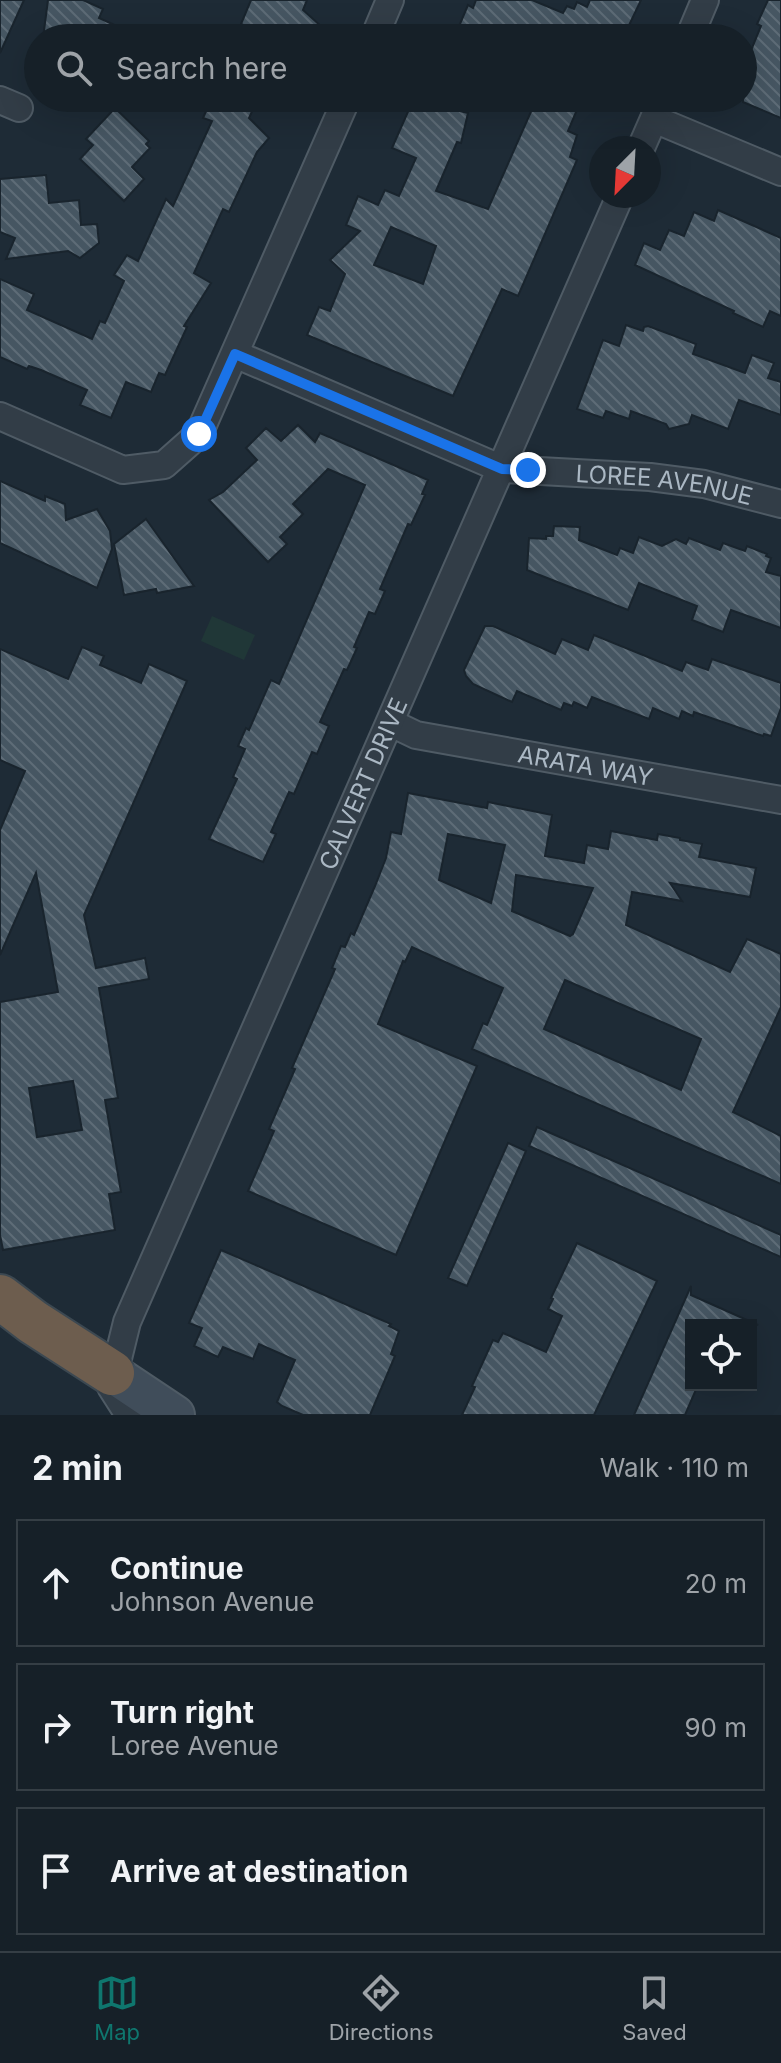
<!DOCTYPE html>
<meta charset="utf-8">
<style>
body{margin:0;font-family:Inter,sans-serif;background:#1f2830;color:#f1f3f6}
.controls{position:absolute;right:24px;bottom:24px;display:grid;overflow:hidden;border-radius:0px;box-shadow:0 8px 32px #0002}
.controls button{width:72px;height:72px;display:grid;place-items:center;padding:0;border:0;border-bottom:2px solid #353e45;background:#162028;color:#f1f3f6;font:40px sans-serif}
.compass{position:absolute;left:589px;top:136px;width:72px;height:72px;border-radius:50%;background:#162028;box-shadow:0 8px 32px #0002;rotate:204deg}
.stop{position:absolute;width:24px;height:24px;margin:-18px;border:6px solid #1a73e8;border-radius:50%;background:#fff}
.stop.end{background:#1a73e8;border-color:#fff;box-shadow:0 2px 8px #0008}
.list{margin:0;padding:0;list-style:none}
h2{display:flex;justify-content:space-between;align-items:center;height:104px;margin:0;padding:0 32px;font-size:34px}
h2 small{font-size:26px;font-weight:400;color:#9ea3a8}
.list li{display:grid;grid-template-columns:52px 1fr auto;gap:24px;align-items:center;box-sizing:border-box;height:128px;margin:0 16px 16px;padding:0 16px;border:2px solid #353e45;border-radius:0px}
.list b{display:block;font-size:30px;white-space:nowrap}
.list p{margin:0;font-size:26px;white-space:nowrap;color:#9ea3a8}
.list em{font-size:26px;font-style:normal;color:#9ea3a8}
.icon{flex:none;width:44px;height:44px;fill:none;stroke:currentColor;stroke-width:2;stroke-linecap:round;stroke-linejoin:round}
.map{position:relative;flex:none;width:781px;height:1415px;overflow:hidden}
.search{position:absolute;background:#162028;box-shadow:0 8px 32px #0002;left:24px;right:24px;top:24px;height:88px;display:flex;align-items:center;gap:20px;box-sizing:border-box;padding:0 28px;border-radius:44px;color:#9ea3a8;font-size:30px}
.sheet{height:536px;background:#162028}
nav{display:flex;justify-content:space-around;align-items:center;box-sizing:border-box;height:112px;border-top:2px solid #353e45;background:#162028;font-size:22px;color:#9ea3a8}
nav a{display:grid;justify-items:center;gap:4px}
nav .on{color:#0f766e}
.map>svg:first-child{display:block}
</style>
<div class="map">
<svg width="781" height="1415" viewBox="0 0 781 1415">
<defs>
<pattern id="building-back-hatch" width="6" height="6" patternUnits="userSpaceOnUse" patternTransform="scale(2)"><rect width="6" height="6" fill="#465662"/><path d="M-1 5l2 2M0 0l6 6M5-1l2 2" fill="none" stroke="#5e6c77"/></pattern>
</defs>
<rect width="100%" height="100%" fill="#1e2b36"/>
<polygon fill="#203737" points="212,616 255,635 244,660 201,641"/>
<g fill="url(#building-back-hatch)" stroke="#19242d" stroke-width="2" fill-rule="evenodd">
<polygon points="0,0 24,0 0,53"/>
<polygon points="48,0 83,0 103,9 99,18 143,38 43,38"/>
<polygon points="251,0 307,0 303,10 322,27 312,38 272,38 241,24"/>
<polygon points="476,0 532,0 563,13 567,6 574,9 577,2 587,7 590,0 641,0 623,38 454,38 468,5 473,8"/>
<polygon points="768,0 781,0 781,118 743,102 743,70 761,26 757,24"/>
<polygon points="212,98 239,98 255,105 249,118 269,138 257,152 229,212 223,209 194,273 211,283 184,326 187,327 165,375 159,373 151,392 126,382 111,418 80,405 87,390 41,370 29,366 27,369 0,357 0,279 34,294 27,310 92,339 100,321 105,323 124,281 114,275 127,255 138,261 166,199 173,206 212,121 203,118"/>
<path d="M 414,98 L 434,98 L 432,104 L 468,113 L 461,143 L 457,142 L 436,191 L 488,209 L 537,98 L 582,98 L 568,131 L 577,135 L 570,157 L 577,160 L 518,296 L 502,289 L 453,396 L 307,335 L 319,307 L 330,311 L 345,274 L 330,260 L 360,231 L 346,225 L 358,196 L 378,205 L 385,190 L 399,196 L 416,158 L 392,148 ZM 391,227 L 436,246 L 423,284 L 374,265 Z"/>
<polygon points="115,108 149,141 146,144 150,148 132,167 144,179 124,201 80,159 93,145 86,139"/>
<polygon points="46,175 49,203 79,200 81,225 97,224 99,243 80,258 68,251 6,259 15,238 0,232 0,179"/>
<polygon points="718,210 781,238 781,316 770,311 763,327 733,313 734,311 635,265 644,243 660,250 669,230 684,236 694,212 714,221"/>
<polygon points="626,325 643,331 644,327 648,326 696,344 693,354 745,373 752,355 774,363 768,378 781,382 781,415 739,400 728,429 692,415 689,424 669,429 666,424 631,411 629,419 606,411 603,418 577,409 603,340 619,346"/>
<polygon points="298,425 315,442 320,433 428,480 422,494 425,495 411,525 408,524 380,589 385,591 375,614 369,612 354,647 357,648 347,670 344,669 320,722 329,726 317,754 312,752 294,794 289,792 271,832 276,834 263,862 209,839 237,779 233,777 245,749 238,746 246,728 249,730 271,680 279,684 365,485 328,469 293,504 303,514 280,537 287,544 268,562 209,500 223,492 257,460 246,448 266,428 281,441"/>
<polygon points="0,481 45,501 45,496 65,504 66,520 97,509 110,531 112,549 97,588 0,543"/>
<polygon points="146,519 194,586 157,593 156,589 124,595 114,544"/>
<polygon points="554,526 580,527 579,540 617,555 620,548 633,553 639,537 662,546 676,539 686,544 689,538 720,550 723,543 745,551 747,546 767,554 766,556 771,558 766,572 781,576 781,628 731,610 723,632 692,620 697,606 639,583 628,610 527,570 529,538 546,539 546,536 553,536"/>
<polygon points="485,626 493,626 555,654 562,639 588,650 594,635 682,671 686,662 708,670 712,659 781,683 781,708 771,736 764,734 763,736 694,712 693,716 682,711 679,719 653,708 649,719 592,697 587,708 574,702 572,706 564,703 561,710 517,691 512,702 473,684 466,676 464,670"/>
<path d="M 82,647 L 104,656 L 100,665 L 141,683 L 149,664 L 187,681 L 84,915 L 96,968 L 145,958 L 149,979 L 99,988 L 118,1098 L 105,1100 L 121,1192 L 109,1194 L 115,1230 L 3,1250 L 0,1235 L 0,1002 L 58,992 L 36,873 L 0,955 L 0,830 L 25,771 L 0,760 L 0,649 L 68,679 ZM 73,1081 L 82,1130 L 37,1137 L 29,1088 Z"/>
<path d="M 408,793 L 487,808 L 488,802 L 552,815 L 545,856 L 584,863 L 587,845 L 608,849 L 611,831 L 657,840 L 658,834 L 680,838 L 680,840 L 702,844 L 699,857 L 756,868 L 750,897 L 670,883 L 682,901 L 632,892 L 626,925 L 730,972 L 747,939 L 781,954 L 781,1007 L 733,1112 L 781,1136 L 781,1184 L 472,1049 L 483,1023 L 487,1025 L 503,988 L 412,947 L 405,962 L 403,961 L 378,1024 L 477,1066 L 396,1255 L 248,1191 L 274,1131 L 269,1129 L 295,1069 L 292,1068 L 335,969 L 332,968 L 341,946 L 345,947 L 351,933 L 354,935 L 375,886 L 386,858 L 391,832 L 401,834 ZM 448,834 L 505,845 L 491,903 L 439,880 ZM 516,875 L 593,888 L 573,934 L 570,936 L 512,911 ZM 565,980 L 701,1039 L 681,1090 L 544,1029 Z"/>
<polygon points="537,1127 781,1235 781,1257 529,1146"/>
<polygon points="508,1143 526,1151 467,1286 448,1278"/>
<polygon points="577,1243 657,1281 594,1415 462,1415 475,1387 472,1386 493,1340 498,1342 503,1333 546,1352 562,1316 548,1309 553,1299 551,1298"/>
<polygon points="221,1250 391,1324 389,1326 399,1331 391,1354 395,1356 370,1415 303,1415 282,1406 277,1402 295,1360 259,1344 253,1359 223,1347 218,1357 194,1346 202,1328 189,1323"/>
<polygon points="691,1286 691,1295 758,1325 691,1325 691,1385 698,1385 685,1415 634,1415"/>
</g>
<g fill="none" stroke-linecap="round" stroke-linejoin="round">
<g stroke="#4f5b65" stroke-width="30">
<g id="street">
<polyline points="374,38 390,0"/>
<polyline points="689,38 705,0"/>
<polyline points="0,100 19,108"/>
<polyline points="654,119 781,172"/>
<polyline points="641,148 663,98"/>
<path id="s1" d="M 235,354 L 502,469 L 650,477 L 704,484 L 781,504"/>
<polyline points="0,416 123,470 164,465 199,434 347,98"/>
<path id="s2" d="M 391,723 L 416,735 L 781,800"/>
<path id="s3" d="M 129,1415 L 111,1387 L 127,1322 L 620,196"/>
</g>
</g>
<g stroke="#4f5b65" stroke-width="42">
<polyline id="secondary" points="112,1373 175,1415"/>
</g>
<g stroke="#3c4851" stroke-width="48">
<polyline id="highway" points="0,1297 33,1322 112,1373"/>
</g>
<use href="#street" stroke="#323d47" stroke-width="26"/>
<use href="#secondary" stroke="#404d5a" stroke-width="38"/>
<use href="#highway" stroke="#6d5d4e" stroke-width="44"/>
</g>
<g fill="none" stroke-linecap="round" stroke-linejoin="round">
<polyline stroke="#1a73e8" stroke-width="10" points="199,434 235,354 502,469 528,470"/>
</g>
<g text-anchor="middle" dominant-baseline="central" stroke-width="7" stroke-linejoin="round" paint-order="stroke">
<g font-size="24" fill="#abb8c4" stroke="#18222b">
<text stroke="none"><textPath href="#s1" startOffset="454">LOREE AVENUE</textPath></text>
<text stroke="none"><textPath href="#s2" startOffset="200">ARATA WAY</textPath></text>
<text stroke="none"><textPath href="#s3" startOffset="688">CALVERT DRIVE</textPath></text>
</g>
</g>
</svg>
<div class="controls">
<button><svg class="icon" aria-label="locate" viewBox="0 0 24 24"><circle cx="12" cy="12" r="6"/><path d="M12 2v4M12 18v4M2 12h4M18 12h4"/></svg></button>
</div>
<svg class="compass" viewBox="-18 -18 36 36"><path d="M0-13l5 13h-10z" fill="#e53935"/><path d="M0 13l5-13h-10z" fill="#9ea3a8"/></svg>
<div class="stop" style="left:199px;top:434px"></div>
<div class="stop end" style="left:528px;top:470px"></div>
<div class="search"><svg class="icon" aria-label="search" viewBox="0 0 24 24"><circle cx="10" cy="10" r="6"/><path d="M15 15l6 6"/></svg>Search here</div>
</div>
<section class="sheet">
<h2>2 min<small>Walk · 110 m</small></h2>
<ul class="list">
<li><svg class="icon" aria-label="ahead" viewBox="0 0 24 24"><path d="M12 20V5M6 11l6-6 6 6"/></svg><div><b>Continue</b><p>Johnson Avenue</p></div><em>20 m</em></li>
<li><svg class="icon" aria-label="right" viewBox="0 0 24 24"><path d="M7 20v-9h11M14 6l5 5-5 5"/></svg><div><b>Turn right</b><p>Loree Avenue</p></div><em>90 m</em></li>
<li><svg class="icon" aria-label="arrive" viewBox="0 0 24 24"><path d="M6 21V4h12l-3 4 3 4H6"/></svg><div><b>Arrive at destination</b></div></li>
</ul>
</section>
<nav>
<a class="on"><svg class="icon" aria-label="map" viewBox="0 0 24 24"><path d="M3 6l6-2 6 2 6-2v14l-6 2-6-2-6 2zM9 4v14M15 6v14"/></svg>Map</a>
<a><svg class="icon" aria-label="directions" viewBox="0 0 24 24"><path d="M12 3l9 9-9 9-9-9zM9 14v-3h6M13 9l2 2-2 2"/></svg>Directions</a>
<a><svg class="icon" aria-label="saved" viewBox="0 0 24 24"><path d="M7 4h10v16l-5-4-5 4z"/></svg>Saved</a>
</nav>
